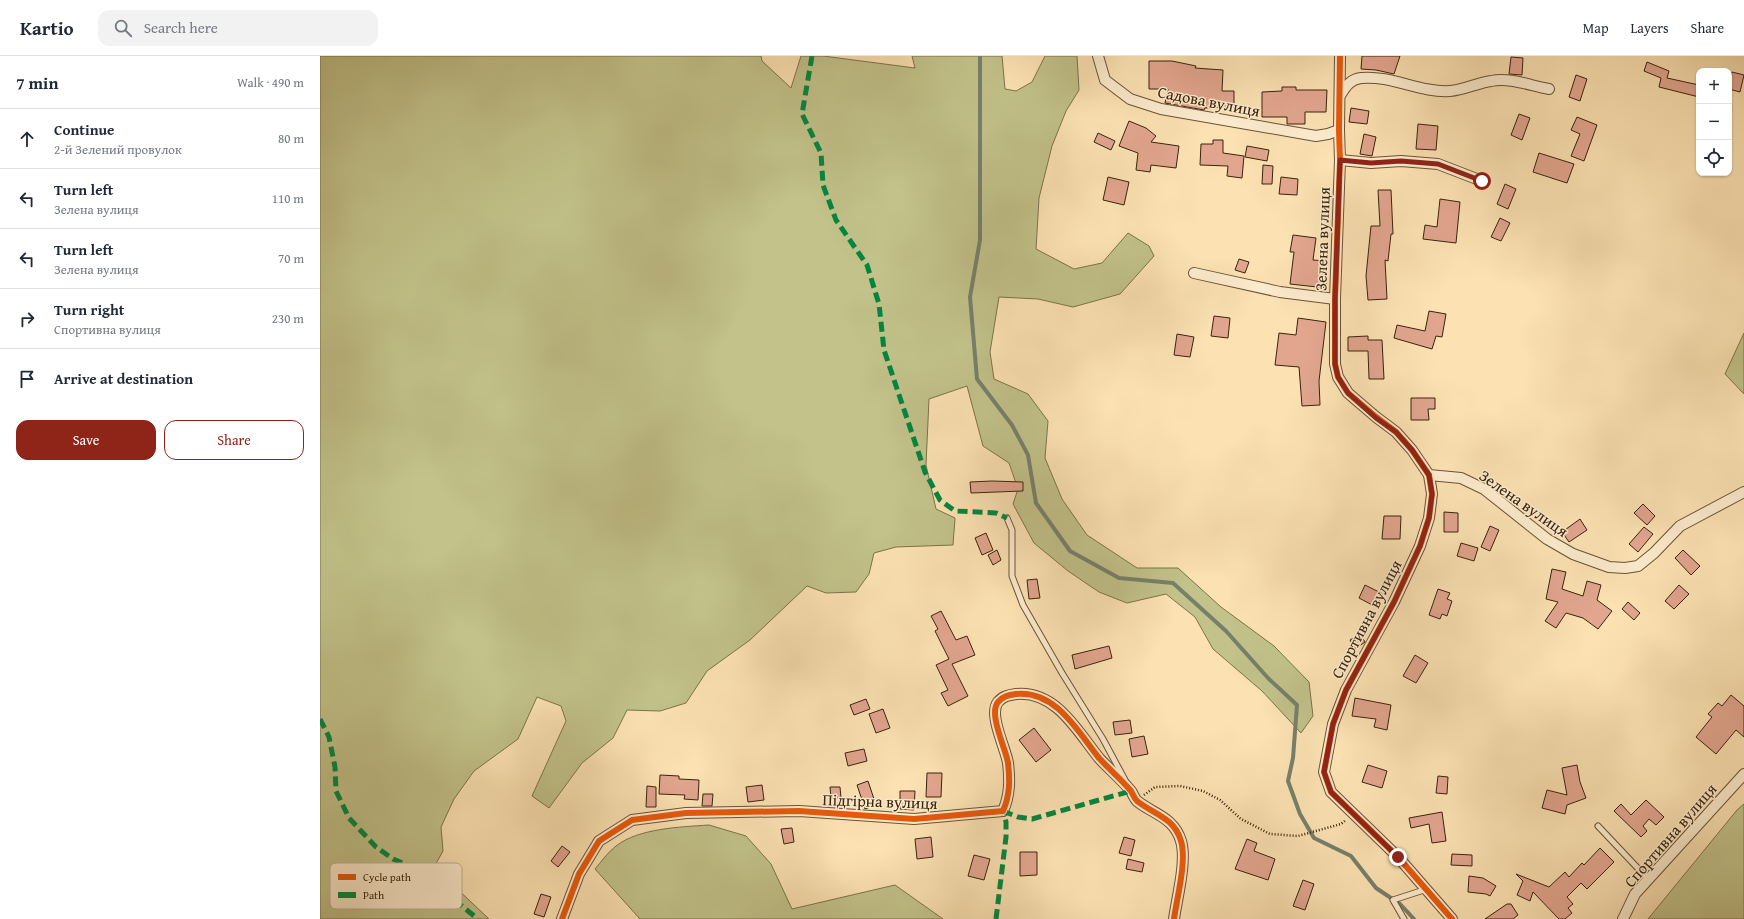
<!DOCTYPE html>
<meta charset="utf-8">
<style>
body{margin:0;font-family:"Gentium Book Plus",serif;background:#f2f2f3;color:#1f2937}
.controls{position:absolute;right:12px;top:12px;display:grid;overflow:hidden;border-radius:8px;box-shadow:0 1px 3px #0004}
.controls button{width:36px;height:36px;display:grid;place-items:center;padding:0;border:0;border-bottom:1px solid #e0e1e3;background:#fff;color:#1f2937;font:20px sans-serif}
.stop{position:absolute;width:12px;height:12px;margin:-9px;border:3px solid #8f2418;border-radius:50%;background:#fff}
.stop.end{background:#8f2418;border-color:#fff;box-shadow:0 1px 4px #0008}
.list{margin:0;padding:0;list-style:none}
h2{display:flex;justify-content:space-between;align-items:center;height:52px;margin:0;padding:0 16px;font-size:17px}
h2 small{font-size:13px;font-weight:400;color:#747a83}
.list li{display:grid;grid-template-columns:26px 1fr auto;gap:12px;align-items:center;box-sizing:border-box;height:60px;padding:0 16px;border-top:1px solid #e0e1e3}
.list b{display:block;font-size:15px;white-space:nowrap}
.list p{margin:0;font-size:13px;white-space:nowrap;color:#747a83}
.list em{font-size:13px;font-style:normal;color:#747a83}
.actions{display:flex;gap:8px;padding:12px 16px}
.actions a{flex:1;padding:9px 0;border:1px solid #8f2418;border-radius:12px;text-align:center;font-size:14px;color:#8f2418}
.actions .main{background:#8f2418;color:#fff}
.icon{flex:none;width:22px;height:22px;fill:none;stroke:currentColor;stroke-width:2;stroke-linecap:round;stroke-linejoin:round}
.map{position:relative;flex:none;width:1424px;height:863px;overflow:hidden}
header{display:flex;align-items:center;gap:24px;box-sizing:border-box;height:56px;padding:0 20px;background:#fff;border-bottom:1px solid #e0e1e3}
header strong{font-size:19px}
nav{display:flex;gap:22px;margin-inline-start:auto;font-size:14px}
.search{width:280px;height:36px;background:#f2f2f3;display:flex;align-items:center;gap:10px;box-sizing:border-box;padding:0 14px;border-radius:12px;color:#747a83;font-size:15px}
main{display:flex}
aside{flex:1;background:#fff}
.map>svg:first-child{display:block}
</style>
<header>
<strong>Kartio</strong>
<div class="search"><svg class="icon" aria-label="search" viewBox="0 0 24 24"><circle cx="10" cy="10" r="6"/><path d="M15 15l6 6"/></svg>Search here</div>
<nav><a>Map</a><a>Layers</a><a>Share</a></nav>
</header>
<main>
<aside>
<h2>7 min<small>Walk · 490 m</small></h2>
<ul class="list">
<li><svg class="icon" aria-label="ahead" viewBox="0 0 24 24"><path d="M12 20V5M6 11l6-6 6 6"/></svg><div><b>Continue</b><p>2-й Зелений провулок</p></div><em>80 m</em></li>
<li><svg class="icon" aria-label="left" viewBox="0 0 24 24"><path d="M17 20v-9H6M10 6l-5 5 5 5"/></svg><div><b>Turn left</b><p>Зелена вулиця</p></div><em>110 m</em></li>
<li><svg class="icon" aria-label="left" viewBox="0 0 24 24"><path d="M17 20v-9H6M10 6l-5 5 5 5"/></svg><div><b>Turn left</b><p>Зелена вулиця</p></div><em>70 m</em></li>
<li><svg class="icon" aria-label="right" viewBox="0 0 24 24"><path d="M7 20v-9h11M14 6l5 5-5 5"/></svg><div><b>Turn right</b><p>Спортивна вулиця</p></div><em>230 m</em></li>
<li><svg class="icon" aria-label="arrive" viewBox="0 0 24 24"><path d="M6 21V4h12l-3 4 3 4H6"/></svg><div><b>Arrive at destination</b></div></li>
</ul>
<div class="actions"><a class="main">Save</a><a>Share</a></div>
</aside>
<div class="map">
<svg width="1424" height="863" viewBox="0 0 1424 863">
<rect width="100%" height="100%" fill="#fce2b3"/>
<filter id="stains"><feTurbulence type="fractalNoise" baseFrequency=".005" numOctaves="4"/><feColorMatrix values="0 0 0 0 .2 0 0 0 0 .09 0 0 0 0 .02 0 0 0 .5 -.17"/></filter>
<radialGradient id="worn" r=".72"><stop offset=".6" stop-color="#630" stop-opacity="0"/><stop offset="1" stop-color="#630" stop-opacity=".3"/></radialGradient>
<g fill="#c2c28a" stroke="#7e724b">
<polygon points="0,0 441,0 442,5 471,32 481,0 503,0 595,12 592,0 682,0 685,33 696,35 712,26 725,0 757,0 759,34 746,55 732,90 719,142 716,193 754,213 782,207 808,177 829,190 834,200 800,238 753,251 718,243 679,241 670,296 674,323 708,338 728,365 725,402 742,443 767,479 817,512 858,512 901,551 954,590 989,626 993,660 981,677 942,635 893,593 875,561 846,538 807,547 779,536 748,515 714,487 693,448 698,433 689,407 663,390 647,330 609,343 606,409 616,453 635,462 633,489 576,491 554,497 549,518 536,536 506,537 487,530 430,584 387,615 366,647 340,655 307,654 293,682 262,707 229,752 212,740 246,665 241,650 217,641 198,683 154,715 134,743 121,771 123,795 114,811 169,863 0,863"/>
<polygon points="1424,277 1424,338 1405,318"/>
<polygon points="1424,748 1424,863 1328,863 1417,754"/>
<path d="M 389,769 L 426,780 L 451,808 L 472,853 L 575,829 L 623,863 L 320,863 L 275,813 C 281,806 288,796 296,790 C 319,772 361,771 389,769 Z"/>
</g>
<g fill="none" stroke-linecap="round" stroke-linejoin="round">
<polyline stroke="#77806b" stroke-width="4" points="660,0 660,184 650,241 657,323 692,369 708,399 716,447 750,495 799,522 853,527 906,575 948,622 977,649 973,702 968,725 980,758 994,782 1031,800 1056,832 1080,848 1094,863"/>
</g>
<g fill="#e2a68f" stroke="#3a230c">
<polygon points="1042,0 1080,0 1074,18 1056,14 1041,13"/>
<polygon points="1191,1 1203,2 1202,19 1189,18"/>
<polygon points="829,5 852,5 876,10 875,12 903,14 902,35 914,35 914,51 885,52 884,54 845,47 848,33 829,33"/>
<polygon points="1327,6 1349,15 1347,22 1379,29 1379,41 1339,31 1341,22 1324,15"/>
<polygon points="1412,16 1424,19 1420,36 1409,33"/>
<polygon points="1256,19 1267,23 1260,45 1249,41"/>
<polygon points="962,31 976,31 976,34 1007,34 1006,56 985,56 985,68 967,68 967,61 942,61 942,36 962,35"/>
<polygon points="1031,52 1049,55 1047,68 1029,66"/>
<polygon points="1199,58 1210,62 1202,84 1191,79"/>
<polygon points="1257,61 1277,69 1264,105 1251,100 1260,78 1251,74"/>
<polygon points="809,65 826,72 836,80 831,86 859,90 856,112 831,109 830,116 816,114 818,97 799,90"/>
<polygon points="1098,68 1118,70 1116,94 1096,93"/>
<polygon points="778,77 795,85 791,94 774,86"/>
<polygon points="1044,78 1056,81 1052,100 1040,98"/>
<polygon points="893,84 903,84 903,97 924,100 922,122 907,120 908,110 880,109 881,88 893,88"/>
<polygon points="927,90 949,94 947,105 925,101"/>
<polygon points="1219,97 1254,108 1247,127 1213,116"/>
<polygon points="943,109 953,110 952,128 942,128"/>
<polygon points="788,121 809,126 804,149 783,144"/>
<polygon points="961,121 978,123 977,139 959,138"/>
<polygon points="1185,128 1196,133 1188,153 1177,148"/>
<polygon points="1058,134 1071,134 1073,178 1071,178 1068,205 1065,204 1067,243 1048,244 1046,220 1051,170 1060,170"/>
<polygon points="1120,143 1140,146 1136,187 1103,183 1105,169 1117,171"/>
<polygon points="1180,162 1190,167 1181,185 1171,181"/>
<polygon points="973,179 996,182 993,204 1007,205 1006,232 970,228 974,196 970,196"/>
<polygon points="919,203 929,206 925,217 915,214"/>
<polygon points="1109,255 1126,258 1122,281 1116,280 1112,293 1074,282 1077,269 1105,275"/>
<polygon points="894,260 910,262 908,282 891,280"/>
<polygon points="978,262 1006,266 999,325 1000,349 982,350 979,311 955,309 959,277 976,279"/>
<polygon points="857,278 874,281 870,301 854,299"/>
<polygon points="1048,280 1048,284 1062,284 1064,323 1049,323 1048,295 1028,295 1028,281"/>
<polygon points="1091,342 1115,342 1115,353 1108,353 1109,364 1091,364"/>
<polygon points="672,425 703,426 703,435 651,437 650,426"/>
<polygon points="1323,448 1335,460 1327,469 1314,457"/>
<polygon points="1124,456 1138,457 1138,476 1124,476"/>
<polygon points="1064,460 1081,460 1080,483 1062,483"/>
<polygon points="1260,463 1267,474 1249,486 1242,476"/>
<polygon points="1170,470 1179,474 1170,495 1161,491"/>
<polygon points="1324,471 1333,478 1318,496 1309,488"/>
<polygon points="666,477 673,494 662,499 655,482"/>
<polygon points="1141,487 1158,492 1154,505 1137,500"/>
<polygon points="677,494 681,504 673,509 668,499"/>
<polygon points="1363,494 1380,510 1371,519 1355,502"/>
<polygon points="1232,513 1246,516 1242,533 1263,540 1267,525 1281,529 1277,544 1292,555 1278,573 1263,562 1246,557 1236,572 1225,565 1238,546 1226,543"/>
<polygon points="717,523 720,542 709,543 707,524"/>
<polygon points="1045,529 1063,538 1056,551 1039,542"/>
<polygon points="1359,529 1369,538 1354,553 1345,545"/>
<polygon points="1118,533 1130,537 1127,543 1132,545 1127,560 1122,558 1120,563 1109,559"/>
<polygon points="1308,546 1320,557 1314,564 1302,553"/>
<polygon points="621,555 636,584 647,580 655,599 632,608 648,640 628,650 621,637 628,634 616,609 629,603 615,575 618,573 611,560"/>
<polygon points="1040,578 1045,586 1035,593 1030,584"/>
<polygon points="789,590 792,602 755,613 752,599"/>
<polygon points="1095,599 1108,607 1096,627 1083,620"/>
<polygon points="1411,639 1424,650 1424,681 1416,674 1396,698 1376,681 1392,661 1388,658 1398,647 1402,650"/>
<polygon points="1035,642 1071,649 1067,674 1054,671 1056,663 1032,660"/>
<polygon points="546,643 550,653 534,659 530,649"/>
<polygon points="563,653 570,672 556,677 549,658"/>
<polygon points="810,664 812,677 795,679 793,666"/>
<polygon points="714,672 731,694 716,706 699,684"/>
<polygon points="824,680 828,698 812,701 809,683"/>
<polygon points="544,693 547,705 528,710 525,697"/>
<polygon points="1048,709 1067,715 1062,732 1042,726"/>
<polygon points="1257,709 1260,726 1266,742 1247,749 1245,758 1222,752 1227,734 1247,739 1242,712"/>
<polygon points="607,717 622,717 621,741 606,741"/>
<polygon points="340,719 359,720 359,723 379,724 378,744 364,743 365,739 339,738"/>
<polygon points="1118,720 1128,721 1127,738 1116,737"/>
<polygon points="548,725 556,749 545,753 537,729"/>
<polygon points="442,729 444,744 428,746 426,731"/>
<polygon points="327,730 336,731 336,751 326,751"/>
<polygon points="510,731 520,731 521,742 511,742"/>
<polygon points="580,735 595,735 594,754 580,753"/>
<polygon points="383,738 393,738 392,750 382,750"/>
<polygon points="1326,744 1344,761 1336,769 1329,763 1323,770 1327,775 1321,781 1294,755 1301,748 1311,759"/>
<polygon points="1122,756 1126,785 1112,787 1109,768 1091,772 1089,762"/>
<polygon points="472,772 474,786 464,788 461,773"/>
<polygon points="611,781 613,801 597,803 595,783"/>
<polygon points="804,781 815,784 811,800 799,797"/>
<polygon points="927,783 937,787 934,795 955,803 948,824 915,813"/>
<polygon points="242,790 250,796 238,811 231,805"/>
<polygon points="1280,792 1294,806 1267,833 1261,827 1247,841 1253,848 1248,852 1252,857 1245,863 1239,863 1213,836 1210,845 1197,839 1203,825 1196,818 1229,831 1245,816 1249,821 1262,807 1264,809"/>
<polygon points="700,796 717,796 717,819 700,820"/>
<polygon points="1132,798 1152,799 1152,810 1131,809"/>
<polygon points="654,799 670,803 664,824 648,820"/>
<polygon points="808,803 824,807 822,816 806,813"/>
<polygon points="1149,820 1163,822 1176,830 1170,840 1166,838 1148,836"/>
<polygon points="983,824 994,828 985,854 973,850"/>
<polygon points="221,838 231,841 224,861 214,858"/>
<polygon points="1187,848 1191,848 1198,859 1193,863 1165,863"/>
</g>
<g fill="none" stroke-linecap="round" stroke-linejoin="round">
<g stroke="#6a5336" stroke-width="7">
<g id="lane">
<polyline points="687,462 692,474 692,520 703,549 742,617 783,683 805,724"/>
<polyline points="1278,770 1328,823"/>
<polyline points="1084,863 1073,844 1107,833"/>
</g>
</g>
<g stroke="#6a5336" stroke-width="12">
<g id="street">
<polyline points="778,0 785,24 810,43 841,53 996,80 1008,78 1019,74"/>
<polyline points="1020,0 1019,74 1020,104 1015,243 1015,308 1018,321 1028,337 1056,361 1076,376 1092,394 1109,419 1112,438 1109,462 1100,490 1074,546 1026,634 1013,668 1004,716 1011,736 1078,801 1132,863"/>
<path d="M 1021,38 C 1026,30 1031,23 1041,22 C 1072,19 1100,37 1130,35 C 1144,34 1157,27 1171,25 C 1190,21 1211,30 1229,33"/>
<polyline points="1020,104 1051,107 1081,105 1118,108 1162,125"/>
<polyline points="874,217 960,236 1015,243"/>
<polyline points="1109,419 1141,422 1164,433 1227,483 1253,498 1289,511 1305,512 1318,510 1334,497 1360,470 1424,436"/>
<path d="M 242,863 L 259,818 L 279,785 L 312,764 L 366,757 L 479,755 L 594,763 L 683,755 C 690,739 690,724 688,707 C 686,693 668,658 678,646 C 683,640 689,639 696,638 C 736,634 758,676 779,702 C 789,713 801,723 811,735 C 813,738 814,742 817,745 C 833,758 854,761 861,785 C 867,805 857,841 854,863"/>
<polyline points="1303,863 1315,838 1424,718"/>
</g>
</g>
<polyline stroke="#3a230c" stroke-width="2.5" stroke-dasharray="1 2" stroke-linecap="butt" points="824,739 835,731 860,730 883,735 900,744 921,763 950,778 978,780 1021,768 1026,764"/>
<use href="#lane" stroke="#fdecce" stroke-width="5"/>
<use href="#street" stroke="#fdecce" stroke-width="10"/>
<g stroke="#00873e" stroke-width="5" stroke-dasharray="10 5" stroke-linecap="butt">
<polyline points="492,0 482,58 501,97 503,129 516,164 547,209 559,248 564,294 605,416 620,444 635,455 676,457 687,462"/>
<polyline points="0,663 9,681 15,711 16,735 29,762 56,791 73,803 92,811 118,827 132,842 158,863"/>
<polyline points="683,755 698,761 712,763 811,735"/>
<polyline points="676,863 686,781 686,766 683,755"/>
</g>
<g stroke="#fdecce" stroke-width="8">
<g id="cycleway">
<polyline points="1020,0 1019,74 1020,104 1015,243 1015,308 1018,321 1028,337 1056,361 1076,376 1092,394 1109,419 1112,438 1109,462 1100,490 1074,546 1026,634 1013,668 1004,716 1011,736 1078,801 1132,863"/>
<path d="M 242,863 L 259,818 L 279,785 L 312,764 L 366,757 L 479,755 L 594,763 L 683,755 C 690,739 690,724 688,707 C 686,693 668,658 678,646 C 683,640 689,639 696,638 C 736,634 758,676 779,702 C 789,713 801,723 811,735 C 813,738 814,742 817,745 C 833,758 854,761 861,785 C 867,805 857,841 854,863"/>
</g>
</g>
<use href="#cycleway" stroke="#e8590c" stroke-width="6"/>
</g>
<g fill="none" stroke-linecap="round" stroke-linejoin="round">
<polyline stroke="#8f2418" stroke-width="5" points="1078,801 1011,736 1004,716 1013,668 1026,634 1074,546 1100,490 1109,462 1112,438 1109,419 1092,394 1076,376 1056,362 1028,337 1018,321 1015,308 1015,243 1020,104 1051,107 1081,105 1118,108 1162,125"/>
</g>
<g text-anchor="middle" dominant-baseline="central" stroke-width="3" stroke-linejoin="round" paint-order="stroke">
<g font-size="16" fill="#3a230c" stroke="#fdecce">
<text transform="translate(889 45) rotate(11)">Садова вулиця</text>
<text transform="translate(1002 183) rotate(-88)">Зелена вулиця</text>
<text transform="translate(1204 447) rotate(35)">Зелена вулиця</text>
<text transform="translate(1046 563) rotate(-62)">Спортивна вулиця</text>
<text transform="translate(560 745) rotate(2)">Підгірна вулиця</text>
<text transform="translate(1350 779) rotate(-49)">Спортивна вулиця</text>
</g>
</g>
<rect x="10" y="807" width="132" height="46" rx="6" fill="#fdecce" stroke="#c2b094" stroke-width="1"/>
<rect x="18" y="818" width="18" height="6" fill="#e8590c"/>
<rect x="18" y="836" width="18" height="6" fill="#00873e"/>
<g font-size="11" fill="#3a230c">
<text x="43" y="825">Cycle path</text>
<text x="43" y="843">Path</text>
</g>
<rect width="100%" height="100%" filter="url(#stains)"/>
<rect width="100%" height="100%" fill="url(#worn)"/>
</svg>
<div class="controls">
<button>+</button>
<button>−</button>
<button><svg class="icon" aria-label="locate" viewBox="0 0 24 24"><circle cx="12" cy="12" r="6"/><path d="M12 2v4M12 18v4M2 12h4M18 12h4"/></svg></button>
</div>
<div class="stop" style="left:1162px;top:125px"></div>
<div class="stop end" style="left:1078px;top:801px"></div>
</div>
</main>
